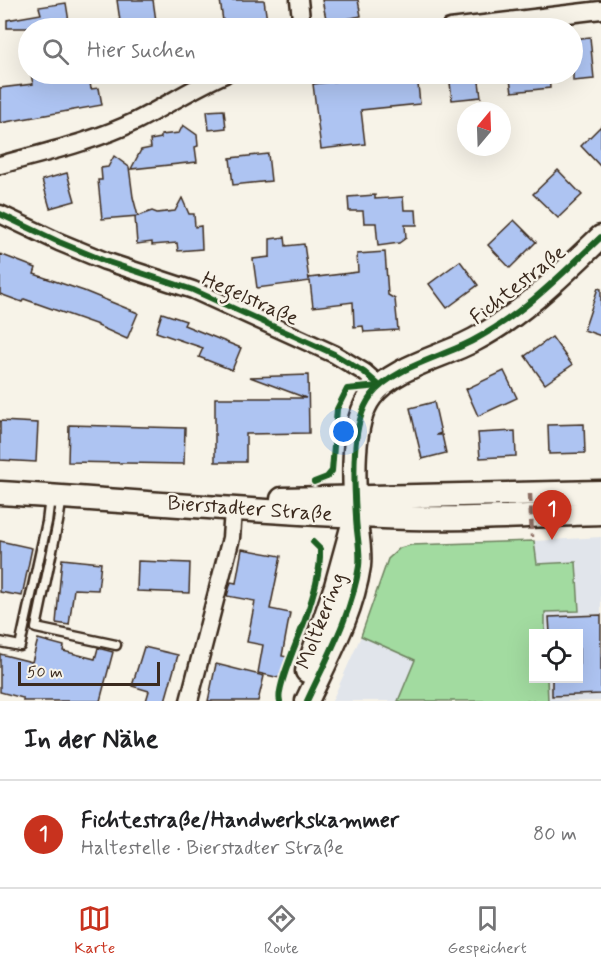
<!DOCTYPE html>
<html lang="de">
<meta charset="utf-8">
<style>
body{margin:0;font-family:Mynerve,sans-serif;background:#f6f6f6;color:#202124}
.controls{position:absolute;right:18px;bottom:18px;display:grid;overflow:hidden;border-radius:0px;box-shadow:0 6px 24px #0002}
.controls button{width:54px;height:54px;display:grid;place-items:center;padding:0;border:0;border-bottom:2px solid #e0e0e0;background:#fff;color:#202124;font:30px sans-serif}
.compass{position:absolute;left:457px;top:102px;width:54px;height:54px;border-radius:50%;background:#fff;box-shadow:0 6px 24px #0002;rotate:19deg}
.scale{position:absolute;left:18px;bottom:15px;width:142px;box-sizing:border-box;padding-left:6px;border:3px solid #3b2a1e;border-top:0;font-size:16px;line-height:21px;white-space:nowrap;color:#3b2a1e;-webkit-text-stroke:4px #f7f3e8;paint-order:stroke}
.you{position:absolute;left:344px;top:432px;width:21px;height:21px;margin:-15px;border:4px solid #fff;border-radius:50%;background:#1a73e8;box-shadow:0 0 0 9px #1a73e833}
.badge{display:grid;place-items:center;width:39px;height:39px;border-radius:50%;background:#c8321e;color:#fff;font-size:20px;font-weight:700}
.pin{position:absolute;translate:-50% -50px;filter:drop-shadow(0 2px 3px #0008)}
.pin::after{content:'';position:absolute;top:32px;width:21px;height:18px;background:inherit;clip-path:polygon(0 0,100% 0,50% 100%)}
.list{margin:0;padding:0;list-style:none}
h2{display:flex;justify-content:space-between;align-items:center;height:78px;margin:0;padding:0 24px;font-size:26px}
h2 small{font-size:20px;font-weight:400;color:#757577}
.list li{display:grid;grid-template-columns:39px 1fr auto;gap:18px;align-items:center;box-sizing:border-box;height:108px;padding:0 24px;border-top:2px solid #e0e0e0}
.list b{display:block;font-size:22px;white-space:nowrap}
.list p{margin:0;font-size:20px;white-space:nowrap;color:#757577}
.list em{font-size:20px;font-style:normal;color:#757577}
.icon{flex:none;width:33px;height:33px;fill:none;stroke:currentColor;stroke-width:2;stroke-linecap:round;stroke-linejoin:round}
.map{position:relative;flex:none;width:601px;height:701px;overflow:hidden}
.search{position:absolute;background:#fff;box-shadow:0 6px 24px #0002;left:18px;right:18px;top:18px;height:66px;display:flex;align-items:center;gap:15px;box-sizing:border-box;padding:0 21px;border-radius:33px;color:#757577;font-size:22px}
.sheet{height:186px;background:#fff}
nav{display:flex;justify-content:space-around;align-items:center;box-sizing:border-box;height:84px;border-top:2px solid #e0e0e0;background:#fff;font-size:16px;color:#757577}
nav a{display:grid;justify-items:center;gap:3px}
nav .on{color:#c8321e}
.map>svg:first-child{display:block}
</style>
<div class="map">
<svg width="601" height="701" viewBox="0 0 601 701">
<rect width="100%" height="100%" fill="#f7f3e8"/>
<filter id="ink" filterUnits="userSpaceOnUse"><feTurbulence type="fractalNoise" baseFrequency=".0167" numOctaves="2"/><feDisplacementMap in="SourceGraphic" scale="12" xChannelSelector="R" yChannelSelector="G"/><feConvolveMatrix kernelMatrix="1 2 1 2 8 2 1 2 1" color-interpolation-filters="sRGB"/></filter>
<g filter="url(#ink)">
<g fill="#e1e5eb">
<polygon points="601,537 601,701 548,701 547,679 578,678 578,634 545,633 544,612 578,610 576,563 537,564 534,541"/>
<polygon points="361,636 415,660 398,701 332,701"/>
</g>
<polygon fill="#a2dba0" stroke="#6e825f" stroke-width="1.5" points="534,541 537,564 576,562 579,611 545,612 545,633 534,634 534,678 547,679 548,701 398,701 415,660 361,636 388,559 400,548 411,545"/>
<g fill="#aec4f2" stroke="#3b2a1e" stroke-width="1.5">
<polygon points="117,0 153,0 157,28 121,28"/>
<polygon points="220,0 264,0 268,28 224,28"/>
<polygon points="322,0 358,0 361,16 327,23"/>
<polygon points="66,3 70,28 7,28 7,20 41,14 39,7"/>
<polygon points="590,37 594,79 573,81 573,39"/>
<polygon points="31,74 83,74 84,76 89,75 91,89 99,88 102,105 0,123 0,88 33,84"/>
<polygon points="398,74 417,74 420,104 361,110 365,144 321,149 313,84"/>
<polygon points="449,74 478,74 481,97 452,100"/>
<polygon points="509,74 549,74 550,88 512,92"/>
<polygon points="224,110 226,128 209,130 207,111"/>
<polygon points="183,125 197,135 198,146 195,147 197,162 131,169 141,150 151,148 150,140 161,138 161,135 179,133"/>
<polygon points="601,126 601,167 581,146"/>
<polygon points="268,154 271,181 233,185 230,158"/>
<polygon points="114,156 129,167 133,197 138,216 102,219 98,180 102,180 101,168 108,167"/>
<polygon points="558,170 582,195 558,218 533,194"/>
<polygon points="67,173 75,201 50,208 42,180"/>
<polygon points="375,195 375,199 403,197 404,210 416,210 417,225 405,225 406,238 399,243 378,246 376,223 364,223 363,211 349,211 348,197"/>
<polygon points="182,198 189,214 194,214 195,227 201,226 202,249 178,251 177,243 152,245 152,242 137,244 135,217 152,211 157,213 175,211"/>
<polygon points="514,220 536,242 510,268 488,245"/>
<polygon points="285,237 286,246 304,244 309,280 309,278 358,272 357,254 385,252 388,295 395,299 398,330 364,332 363,326 354,327 353,302 313,307 310,281 257,288 253,259 270,257 270,239"/>
<polygon points="0,254 36,268 34,274 84,291 138,313 127,339 98,326 98,325 24,299 22,302 0,294"/>
<polygon points="460,261 478,285 447,308 429,284"/>
<polygon points="598,288 601,289 601,336 584,330"/>
<polygon points="162,313 186,321 184,325 241,348 232,370 199,357 203,348 156,332"/>
<polygon points="552,337 572,365 545,384 525,356"/>
<polygon points="504,371 517,398 478,416 466,389"/>
<polygon points="308,375 309,433 246,434 246,462 215,462 215,398 306,398 250,377"/>
<polygon points="434,402 441,433 436,435 442,435 446,453 422,459 410,408"/>
<polygon points="0,421 38,423 36,462 0,460"/>
<polygon points="584,424 585,453 549,454 548,425"/>
<polygon points="69,425 185,428 184,464 68,462"/>
<polygon points="515,431 516,456 480,458 478,433"/>
<polygon points="0,541 32,548 22,596 0,592"/>
<polygon points="242,549 281,556 270,609 290,613 282,656 288,657 280,678 258,673 263,645 247,642 255,601 227,596 231,582 236,583"/>
<polygon points="62,559 101,563 98,590 74,589 69,625 56,623"/>
<polygon points="138,561 190,563 189,593 137,591"/>
<polygon points="601,615 601,694 552,696 552,678 579,678 579,633 550,633 549,617"/>
<polygon points="38,639 64,646 63,651 95,659 98,648 113,652 100,701 23,701 23,698 0,692 0,654 32,662"/>
<polygon points="144,647 178,655 165,701 146,701 149,691 132,686"/>
<polygon points="216,664 264,676 258,701 208,701"/>
</g>
<g fill="none" stroke-linecap="round" stroke-linejoin="round">
<g stroke="#3b2a1e" stroke-width="13">
<g id="lane">
<polyline points="62,497 58,522 36,628 116,645"/>
<polyline points="0,642 20,646 47,522 50,497"/>
</g>
</g>
<g stroke="#3b2a1e" stroke-width="21">
<g id="street">
<polyline points="299,0 302,28"/>
<polyline points="450,28 601,10"/>
<path d="M 0,165 C 46,152 93,142 136,121 C 166,106 194,87 225,74"/>
<polyline points="0,214 59,242 105,261 193,290 334,354 364,372 380,386"/>
<polyline points="189,701 231,538 233,510"/>
</g>
</g>
<g stroke="#3b2a1e" stroke-width="27">
<g id="secondary">
<path d="M 0,493 C 137,501 273,514 410,518 C 473,520 538,515 601,513"/>
<polyline points="282,499 601,492"/>
<polyline points="307,671 336,586 352,528"/>
<path d="M 307,701 C 327,658 352,614 359,566 C 361,549 356,532 356,516 C 354,483 350,423 371,396 C 393,367 443,357 474,340 C 522,315 562,274 601,237"/>
</g>
</g>
<use href="#lane" stroke="#f7f3e8" stroke-width="8"/>
<use href="#street" stroke="#f7f3e8" stroke-width="16"/>
<use href="#secondary" stroke="#f7f3e8" stroke-width="22"/>
<polyline stroke="#8d6e63" stroke-width="4.5" stroke-dasharray="9 4.5" stroke-linecap="butt" points="530,494 532,537"/>
<g stroke="#f7f3e8" stroke-width="10">
<g id="cycleway">
<polyline points="0,214 59,242 105,261 193,290 334,354 364,372 380,386"/>
<polyline points="314,482 327,477 332,471 337,409 347,389 380,386"/>
<path d="M 280,701 C 275,689 301,633 306,617 C 313,596 321,571 320,549 L 313,542"/>
<path d="M 307,701 C 327,658 352,614 359,566 C 361,549 356,532 356,516 C 354,483 350,423 371,396 C 393,367 443,357 474,340 C 522,315 562,274 601,237"/>
</g>
</g>
<use href="#cycleway" stroke="#1b5e20" stroke-width="6"/>
</g>
</g>
<g text-anchor="middle" dominant-baseline="central" stroke-width="5" stroke-linejoin="round" paint-order="stroke">
<g font-size="21" fill="#3b2a1e" stroke="#f7f3e8">
<text transform="translate(518 285) rotate(-38)">Fichtestraße</text>
<text transform="translate(250 299) rotate(24)">Hegelstraße</text>
<text transform="translate(250 509) rotate(4)">Bierstadter Straße</text>
<text transform="translate(321 621) rotate(-69)">Moltkering</text>
</g>
</g>
</svg>
<div class="controls">
<button><svg class="icon" aria-label="locate" viewBox="0 0 24 24"><circle cx="12" cy="12" r="6"/><path d="M12 2v4M12 18v4M2 12h4M18 12h4"/></svg></button>
</div>
<svg class="compass" viewBox="-18 -18 36 36"><path d="M0-13l5 13h-10z" fill="#e53935"/><path d="M0 13l5-13h-10z" fill="#757577"/></svg>
<div class="scale">50 m</div>
<div class="you"></div>
<div class="pin badge" style="left:552px;top:540px">1</div>
<div class="search"><svg class="icon" aria-label="search" viewBox="0 0 24 24"><circle cx="10" cy="10" r="6"/><path d="M15 15l6 6"/></svg>Hier suchen</div>
</div>
<section class="sheet">
<h2>In der Nähe<small></small></h2>
<ul class="list">
<li><span class="badge">1</span><div><b>Fichtestraße/Handwerkskammer</b><p>Haltestelle · Bierstadter Straße</p></div><em>80 m</em></li>
</ul>
</section>
<nav>
<a class="on"><svg class="icon" aria-label="map" viewBox="0 0 24 24"><path d="M3 6l6-2 6 2 6-2v14l-6 2-6-2-6 2zM9 4v14M15 6v14"/></svg>Karte</a>
<a><svg class="icon" aria-label="directions" viewBox="0 0 24 24"><path d="M12 3l9 9-9 9-9-9zM9 14v-3h6M13 9l2 2-2 2"/></svg>Route</a>
<a><svg class="icon" aria-label="saved" viewBox="0 0 24 24"><path d="M7 4h10v16l-5-4-5 4z"/></svg>Gespeichert</a>
</nav>
